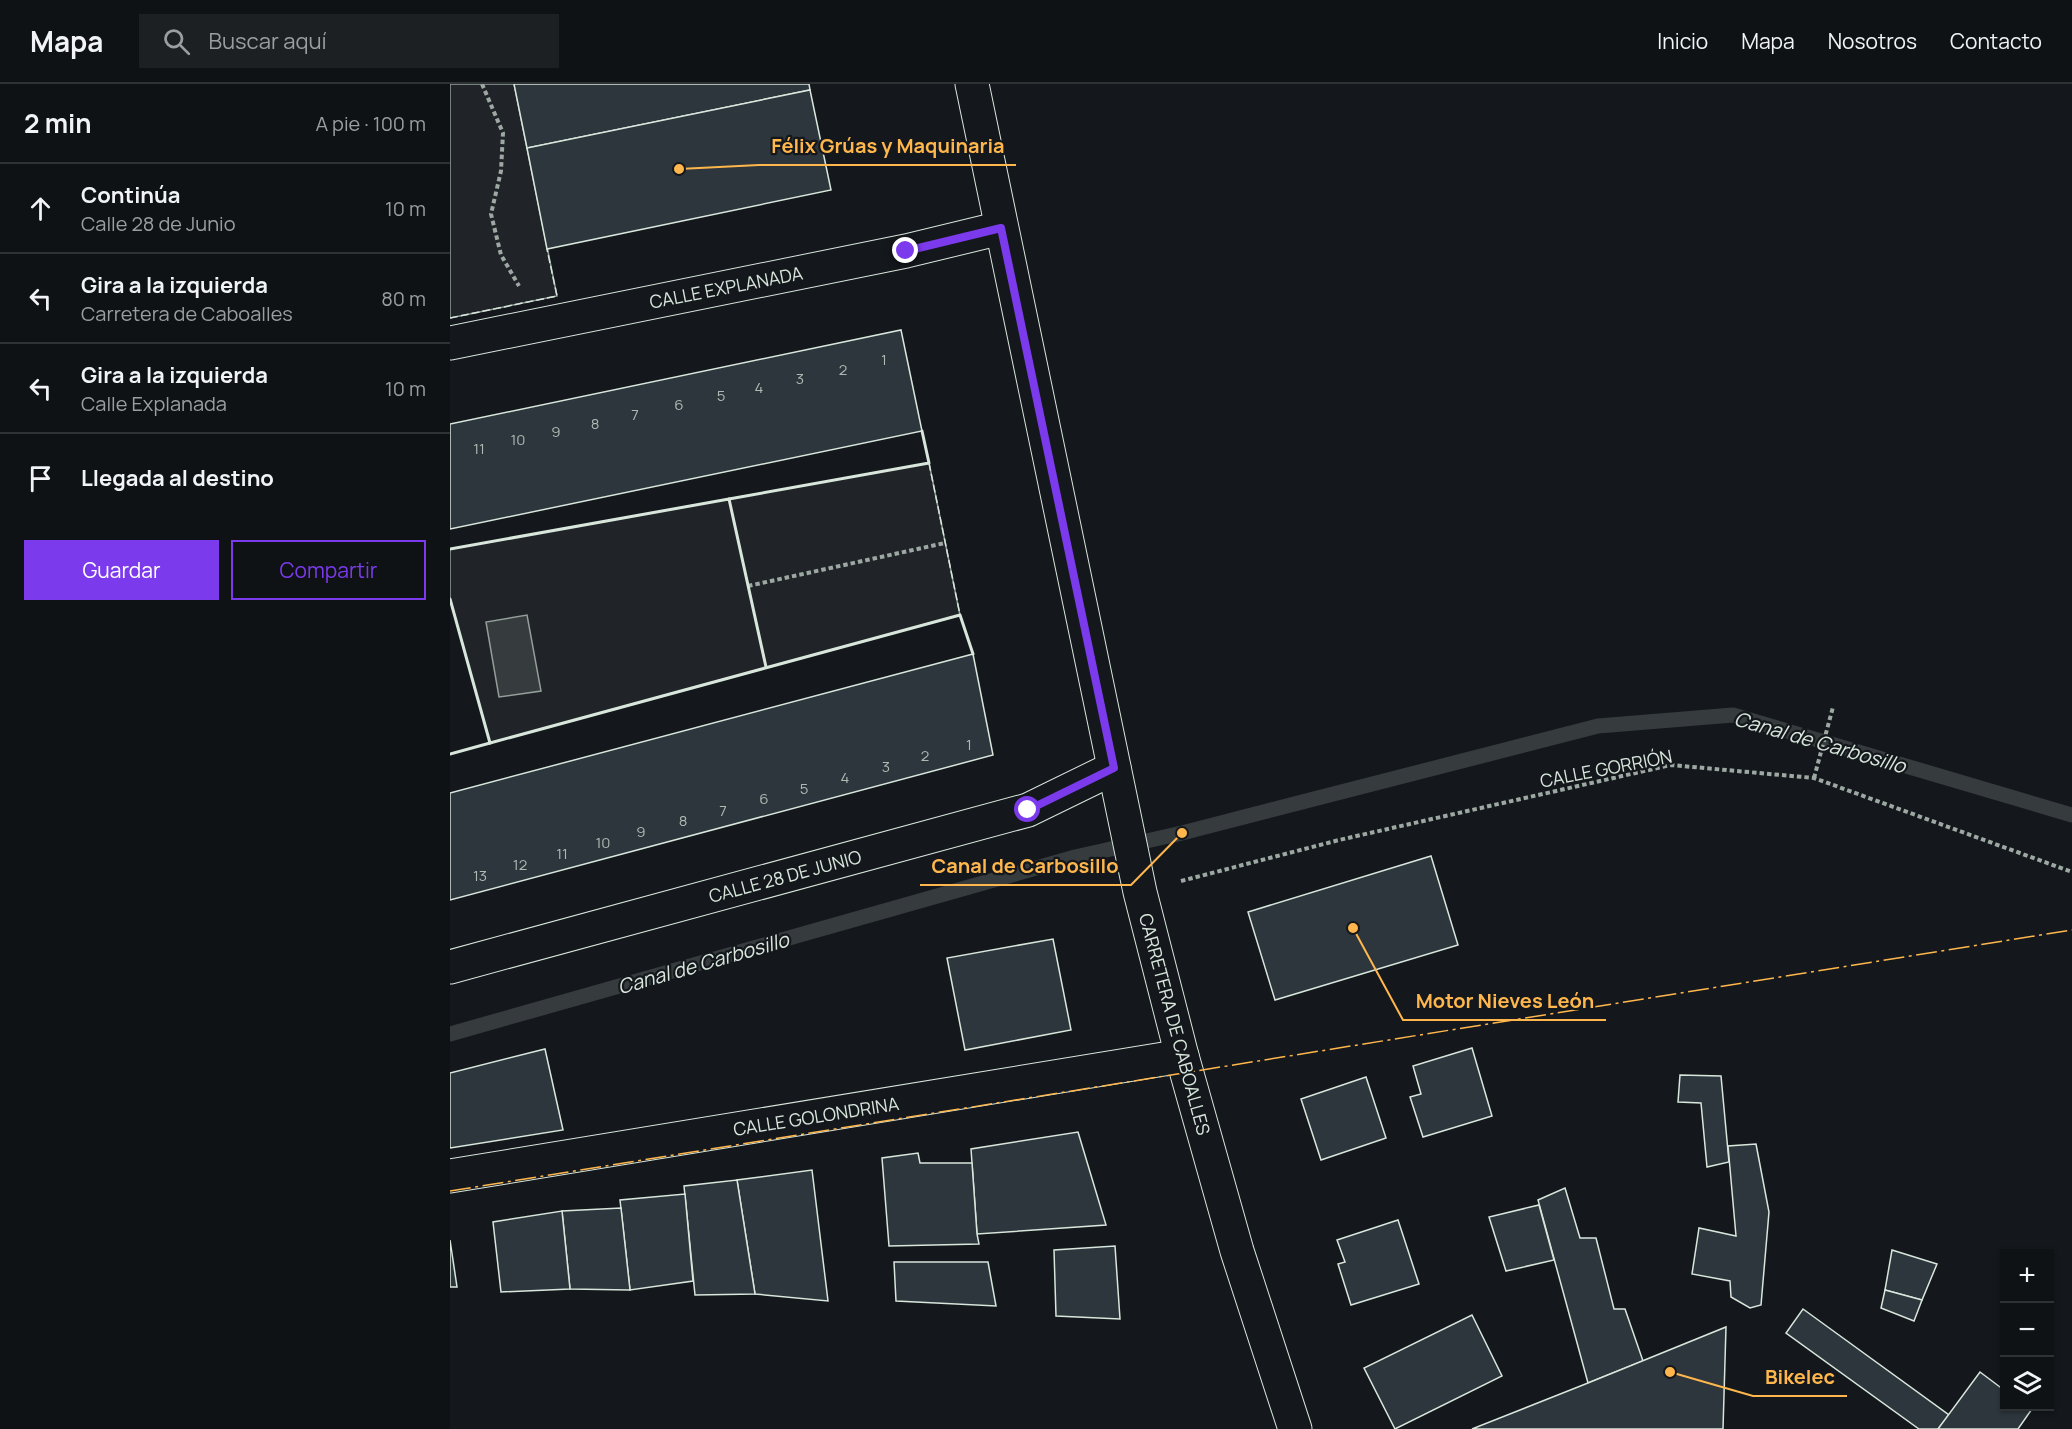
<!DOCTYPE html>
<html lang="es">
<meta charset="utf-8">
<style>
body{margin:0;font-family:Manrope,sans-serif;background:#1d2022;color:#f1f3f6}
.controls{position:absolute;right:18px;bottom:18px;display:grid;overflow:hidden;border-radius:0px;box-shadow:0 2px 4px #0004}
.controls button{width:54px;height:54px;display:grid;place-items:center;padding:0;border:0;border-bottom:2px solid #2f3234;background:#0f1215;color:#f1f3f6;font:30px sans-serif}
.stop{position:absolute;width:18px;height:18px;margin:-14px;border:4px solid #7c3aed;border-radius:50%;background:#fff}
.stop.end{background:#7c3aed;border-color:#fff;box-shadow:0 2px 6px #0008}
.list{margin:0;padding:0;list-style:none}
h2{display:flex;justify-content:space-between;align-items:center;height:78px;margin:0;padding:0 24px;font-size:26px}
h2 small{font-size:20px;font-weight:400;color:#9b9ea0}
.list li{display:grid;grid-template-columns:39px 1fr auto;gap:18px;align-items:center;box-sizing:border-box;height:90px;padding:0 24px;border-top:2px solid #2f3234}
.list b{display:block;font-size:22px;white-space:nowrap}
.list p{margin:0;font-size:20px;white-space:nowrap;color:#9b9ea0}
.list em{font-size:20px;font-style:normal;color:#9b9ea0}
.actions{display:flex;gap:12px;padding:18px 24px}
.actions a{flex:1;padding:14px 0;border:2px solid #7c3aed;border-radius:0px;text-align:center;font-size:21px;color:#7c3aed}
.actions .main{background:#7c3aed;color:#fff}
.icon{flex:none;width:33px;height:33px;fill:none;stroke:currentColor;stroke-width:2;stroke-linecap:round;stroke-linejoin:round}
.map{position:relative;flex:none;width:1622px;height:1345px;overflow:hidden}
header{display:flex;align-items:center;gap:36px;box-sizing:border-box;height:84px;padding:0 30px;background:#0f1215;border-bottom:2px solid #2f3234}
header strong{font-size:28px}
nav{display:flex;gap:33px;margin-inline-start:auto;font-size:21px}
.search{width:420px;height:54px;background:#1d2022;display:flex;align-items:center;gap:15px;box-sizing:border-box;padding:0 21px;border-radius:0px;color:#9b9ea0;font-size:22px}
main{display:flex}
aside{flex:1;background:#0f1215}
.map>svg:first-child{display:block}
</style>
<header>
<strong>Mapa</strong>
<div class="search"><svg class="icon" aria-label="search" viewBox="0 0 24 24"><circle cx="10" cy="10" r="6"/><path d="M15 15l6 6"/></svg>Buscar aquí</div>
<nav><a>Inicio</a><a>Mapa</a><a>Nosotros</a><a>Contacto</a></nav>
</header>
<main>
<aside>
<h2>2 min<small>A pie · 100 m</small></h2>
<ul class="list">
<li><svg class="icon" aria-label="ahead" viewBox="0 0 24 24"><path d="M12 20V5M6 11l6-6 6 6"/></svg><div><b>Continúa</b><p>Calle 28 de Junio</p></div><em>10 m</em></li>
<li><svg class="icon" aria-label="left" viewBox="0 0 24 24"><path d="M17 20v-9H6M10 6l-5 5 5 5"/></svg><div><b>Gira a la izquierda</b><p>Carretera de Caboalles</p></div><em>80 m</em></li>
<li><svg class="icon" aria-label="left" viewBox="0 0 24 24"><path d="M17 20v-9H6M10 6l-5 5 5 5"/></svg><div><b>Gira a la izquierda</b><p>Calle Explanada</p></div><em>10 m</em></li>
<li><svg class="icon" aria-label="arrive" viewBox="0 0 24 24"><path d="M6 21V4h12l-3 4 3 4H6"/></svg><div><b>Llegada al destino</b></div></li>
</ul>
<div class="actions"><a class="main">Guardar</a><a>Compartir</a></div>
</aside>
<div class="map">
<svg width="1622" height="1345" viewBox="0 0 1622 1345">
<rect width="100%" height="100%" fill="#14181c"/>
<g fill="#202428" stroke="#939e99" stroke-width="1.5">
<polygon points="0,0 64,0 107,212 0,234"/>
<polygon points="479,379 510,531 40,659 0,515 0,465"/>
</g>
<polygon fill="#363b3e" stroke="#939e99" stroke-width="1.5" points="77,531 91,607 49,613 36,538"/>
<g fill="none" stroke-linecap="round" stroke-linejoin="round">
<polyline stroke="#363b3e" stroke-width="15" points="0,950 625,773 732,749 1148,642 1283,631 1622,731"/>
</g>
<g fill="#2c363c" stroke="#d8e6dc" stroke-width="1.5">
<polygon points="64,0 359,0 360,6 77,64"/>
<polygon points="360,6 381,106 97,165 77,64"/>
<polygon points="451,246 472,347 0,445 0,340"/>
<polygon points="523,570 543,671 0,816 0,709"/>
<polygon points="981,772 1008,861 825,916 798,828"/>
<polygon points="603,855 621,946 515,966 497,874"/>
<polygon points="1022,964 1042,1032 973,1053 960,1013 971,1010 963,982"/>
<polygon points="95,965 113,1046 0,1064 0,989"/>
<polygon points="1230,991 1271,992 1279,1078 1257,1083 1251,1019 1228,1018"/>
<polygon points="916,993 936,1054 871,1076 851,1015"/>
<polygon points="628,1048 656,1141 527,1150 521,1065"/>
<polygon points="1306,1060 1319,1128 1311,1221 1300,1224 1281,1213 1280,1197 1242,1190 1249,1144 1286,1152 1278,1062"/>
<polygon points="468,1069 470,1079 522,1079 527,1150 529,1160 439,1162 432,1074"/>
<polygon points="362,1086 378,1217 305,1210 287,1096"/>
<polygon points="287,1096 305,1210 245,1211 234,1102"/>
<polygon points="1115,1104 1130,1154 1146,1154 1164,1225 1175,1225 1193,1277 1138,1299 1088,1116"/>
<polygon points="235,1110 243,1197 180,1206 170,1116"/>
<polygon points="1089,1121 1104,1176 1056,1187 1039,1133"/>
<polygon points="171,1124 180,1206 120,1205 112,1127"/>
<polygon points="112,1127 120,1205 51,1208 43,1138"/>
<polygon points="948,1136 969,1200 901,1221 888,1180 895,1178 887,1156"/>
<polygon points="0,1156 7,1203 0,1203"/>
<polygon points="665,1162 670,1235 606,1232 604,1166"/>
<polygon points="1442,1166 1487,1180 1472,1216 1435,1206"/>
<polygon points="444,1178 538,1178 546,1222 446,1217"/>
<polygon points="1435,1206 1472,1216 1464,1237 1431,1224"/>
<polygon points="1353,1225 1499,1331 1488,1345 1469,1345 1336,1249"/>
<polygon points="1022,1231 1052,1292 945,1345 914,1284"/>
<polygon points="1276,1243 1273,1345 1022,1345 1138,1299"/>
<polygon points="1530,1288 1554,1306 1554,1322 1578,1322 1582,1325 1568,1345 1488,1345"/>
</g>
<g fill="none" stroke-linecap="round" stroke-linejoin="round">
<g stroke="#d8e6dc" stroke-width="35">
<g id="minor">
<polyline points="0,259 456,167 551,144"/>
<polyline points="0,883 578,726 664,684"/>
<polyline points="0,1092 732,972"/>
</g>
</g>
<g stroke="#d8e6dc" stroke-width="35">
<polyline id="major" points="522,0 690,808 732,972 787,1167 845,1345"/>
</g>
<g stroke="#9da8a2" stroke-width="4" stroke-dasharray="4.5 3" stroke-linecap="butt">
<polyline points="32,0 53,49 51,87 41,130 51,171 69,202"/>
<polyline points="298,502 495,459"/>
<polyline points="1364,694 1383,623"/>
<polyline points="731,797 889,756 1221,681 1364,694 1622,788"/>
</g>
<use href="#minor" stroke="#14181c" stroke-width="33"/>
<use href="#major" stroke="#14181c" stroke-width="33"/>
<g stroke="#d8e6dc" stroke-width="1.5" stroke-dasharray="8 3" stroke-linecap="butt">
<polyline points="0,234 107,212 97,165"/>
<polyline points="479,379 510,531"/>
</g>
<g stroke="#d8e6dc" stroke-width="3">
<polyline points="279,415 479,379 472,347"/>
<polyline points="0,465 279,415 316,583"/>
<polyline points="0,515 40,659 510,531 523,570"/>
<polyline points="0,670 40,659"/>
</g>
<polyline stroke="#ffb74d" stroke-width="1.5" stroke-dasharray="21 4.5 3 4.5" stroke-linecap="butt" points="0,1107 1622,846"/>
</g>
<g fill="none" stroke-linecap="round" stroke-linejoin="round">
<polyline stroke="#7c3aed" stroke-width="8" points="456,167 551,144 664,684 578,726"/>
</g>
<g text-anchor="middle" dominant-baseline="central" stroke-width="4.5" stroke-linejoin="round" paint-order="stroke">
<g font-size="15" fill="#adbab4">
<text x="434" y="275">1</text>
<text x="393" y="285">2</text>
<text x="350" y="294">3</text>
<text x="309" y="303">4</text>
<text x="271" y="311">5</text>
<text x="229" y="320">6</text>
<text x="185" y="330">7</text>
<text x="145" y="339">8</text>
<text x="106" y="347">9</text>
<text x="68" y="355">10</text>
<text x="29" y="364">11</text>
<text x="519" y="660">1</text>
<text x="475" y="671">2</text>
<text x="436" y="682">3</text>
<text x="395" y="693">4</text>
<text x="354" y="704">5</text>
<text x="314" y="714">6</text>
<text x="273" y="726">7</text>
<text x="233" y="736">8</text>
<text x="191" y="747">9</text>
<text x="153" y="758">10</text>
<text x="112" y="769">11</text>
<text x="70" y="780">12</text>
<text x="30" y="791">13</text>
</g>
<g font-size="18" fill="#d8e6dc" stroke="#14181c">
<text transform="translate(276 203) rotate(-11)">CALLE EXPLANADA</text>
<text transform="translate(1156 684) rotate(-11)">CALLE GORRIÓN</text>
<text transform="translate(335 792) rotate(-15)">CALLE 28 DE JUNIO</text>
<text transform="translate(725 940) rotate(75)">CARRETERA DE CABOALLES</text>
<text transform="translate(366 1032) rotate(-9)">CALLE GOLONDRINA</text>
</g>
<g font-size="20" font-style="italic" fill="#d8e6dc" stroke="#14181c">
<text transform="translate(1370 658) rotate(16)">Canal de Carbosillo</text>
<text transform="translate(253 879) rotate(-16)">Canal de Carbosillo</text>
</g>
</g>
<path fill="none" stroke="#ffb74d" stroke-width="2" d="M229 85L309 81H566M732 749L681 801H470M903 844L953 936H1156M1220 1288L1303 1312H1397"/>
<g fill="#ffb74d" stroke="#14181c" stroke-width="2">
<circle cx="229" cy="85" r="6"/>
<circle cx="732" cy="749" r="6"/>
<circle cx="903" cy="844" r="6"/>
<circle cx="1220" cy="1288" r="6"/>
</g>
<g font-size="20" text-anchor="middle" font-weight="bold" fill="#ffb74d" stroke="#14181c" stroke-width="4.5" stroke-linejoin="round" paint-order="stroke">
<text x="438" y="69">Félix Grúas y Maquinaria</text>
<text x="575" y="789">Canal de Carbosillo</text>
<text x="1055" y="924">Motor Nieves León</text>
<text x="1350" y="1300">Bikelec</text>
</g>
</svg>
<div class="controls">
<button>+</button>
<button>−</button>
<button><svg class="icon" aria-label="layers" viewBox="0 0 24 24"><path d="M12 4l9 5-9 5-9-5zM3 14l9 5 9-5"/></svg></button>
</div>
<div class="stop" style="left:578px;top:726px"></div>
<div class="stop end" style="left:456px;top:167px"></div>
</div>
</main>
